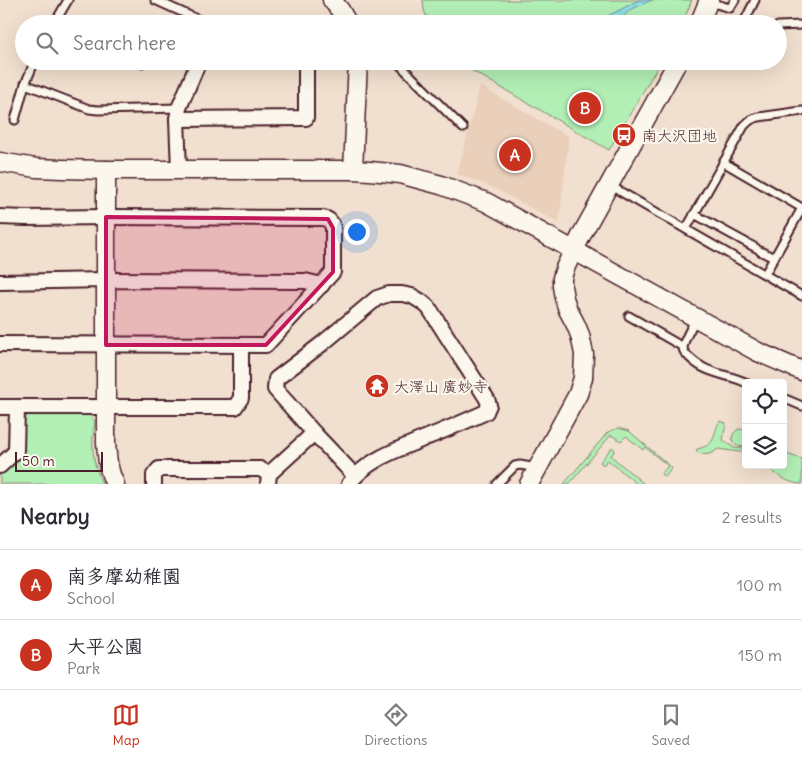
<!DOCTYPE html>
<meta charset="utf-8">
<style>
body{margin:0;font-family:Delius,"Klee One",sans-serif;background:#f7f7f7;color:#2b2b33}
.controls{position:absolute;right:15px;bottom:15px;display:grid;overflow:hidden;border-radius:5px;box-shadow:0 5px 20px #0002}
.controls button{width:45px;height:45px;display:grid;place-items:center;padding:0;border:0;border-bottom:1px solid #e1e1e2;background:#fff;color:#2b2b33;font:25px sans-serif}
.scale{position:absolute;left:15px;bottom:12px;width:88px;box-sizing:border-box;padding-left:5px;border:2px solid #4a1f2b;border-top:0;font-size:14px;line-height:18px;white-space:nowrap;color:#4a1f2b;-webkit-text-stroke:4px #fbf7ec;paint-order:stroke}
.you{position:absolute;left:356px;top:231px;width:18px;height:18px;margin:-12px;border:4px solid #fff;border-radius:50%;background:#1a73e8;box-shadow:0 0 0 8px #1a73e833}
.badge{display:grid;place-items:center;width:32px;height:32px;border-radius:50%;background:#c8321e;color:#fff;font-size:16px;font-weight:700}
.pin{position:absolute;translate:-50% -50%;border:2px solid #fff;box-shadow:0 1px 5px #0006}
.list{margin:0;padding:0;list-style:none}
h2{display:flex;justify-content:space-between;align-items:center;height:65px;margin:0;padding:0 20px;font-size:21px}
h2 small{font-size:16px;font-weight:400;color:#7c7c81}
.list li{display:grid;grid-template-columns:32px 1fr auto;gap:15px;align-items:center;box-sizing:border-box;height:70px;padding:0 20px;border-top:1px solid #e1e1e2}
.list b{display:block;font-size:19px;white-space:nowrap}
.list p{margin:0;font-size:16px;white-space:nowrap;color:#7c7c81}
.list em{font-size:16px;font-style:normal;color:#7c7c81}
.icon{flex:none;width:28px;height:28px;fill:none;stroke:currentColor;stroke-width:2;stroke-linecap:round;stroke-linejoin:round}
.map{position:relative;flex:none;width:802px;height:484px;overflow:hidden}
.search{position:absolute;background:#fff;box-shadow:0 5px 20px #0002;left:15px;right:15px;top:15px;height:55px;display:flex;align-items:center;gap:12px;box-sizing:border-box;padding:0 18px;border-radius:28px;color:#7c7c81;font-size:19px}
.sheet{height:205px;background:#fff}
nav{display:flex;justify-content:space-around;align-items:center;box-sizing:border-box;height:70px;border-top:1px solid #e1e1e2;background:#fff;font-size:14px;color:#7c7c81}
nav a{display:grid;justify-items:center;gap:2px}
nav .on{color:#c8321e}
.map>svg:first-child{display:block}
</style>
<div class="map">
<svg width="802" height="484" viewBox="0 0 802 484">
<rect width="100%" height="100%" fill="#f1e0cf"/>
<filter id="ink" filterUnits="userSpaceOnUse"><feTurbulence type="fractalNoise" baseFrequency=".02" numOctaves="2"/><feDisplacementMap in="SourceGraphic" scale="10" xChannelSelector="R" yChannelSelector="G"/><feConvolveMatrix kernelMatrix="1 2 1 2 8 2 1 2 1" color-interpolation-filters="sRGB"/></filter>
<g filter="url(#ink)">
<polygon fill="#ead0bb" points="480,86 569,137 559,223 489,186 457,174"/>
<g fill="#b2efb5" stroke="#7e8770">
<polygon points="423,0 692,0 682,24 429,24 424,10"/>
<polygon points="460,61 661,61 609,150 464,66"/>
<path d="M 28,415 L 89,415 L 95,421 C 91,447 92,460 102,484 L 0,484 L 0,473 L 18,455 L 22,422 Z"/>
<path d="M 720,421 L 726,423 L 723,440 L 734,448 L 746,449 L 746,453 L 718,449 C 711,455 705,456 696,452 L 697,449 C 719,444 711,435 720,421 Z"/>
<polygon points="618,428 629,431 672,468 665,477 661,474 668,466 645,447 643,450 626,436 621,441 611,435 569,484 564,484 608,432"/>
<path d="M 739,429 L 746,430 L 746,446 C 732,450 727,435 739,429 Z"/>
<polygon points="612,447 615,450 611,456 644,484 637,484 608,460 603,465 600,462"/>
<path d="M 783,453 L 802,459 L 802,484 C 788,484 775,474 765,465 L 783,465 Z"/>
</g>
<polygon fill="#8cdde4" stroke="#72919a" points="639,0 652,0 630,10 619,21 614,24 592,24"/>
<g fill="none" stroke-linecap="round" stroke-linejoin="round">
<g stroke="#4a1f2b" stroke-width="11">
<g id="service">
<polyline points="155,0 208,24"/>
<polyline points="709,2 730,8 735,0"/>
<polyline points="54,24 68,0"/>
<polyline points="743,24 755,0"/>
<polyline points="778,26 802,25"/>
<polyline points="35,61 25,84 89,109 98,110 179,108"/>
<polyline points="137,61 142,63"/>
<polyline points="358,64 397,62 463,128"/>
<polyline points="15,120 25,84"/>
<polyline points="723,162 802,208"/>
<polyline points="609,185 802,296"/>
<polyline points="694,214 756,248"/>
<path d="M 686,229 L 744,126 C 749,121 752,118 759,117 L 802,111"/>
<polyline points="760,251 774,258"/>
<polyline points="765,274 802,208"/>
<polyline points="629,316 683,347"/>
<path d="M 696,318 C 693,325 683,340 683,348 C 683,352 687,355 689,357 C 707,375 726,373 747,383"/>
<polyline points="783,398 802,406"/>
<polyline points="497,484 515,466 520,465 537,468"/>
</g>
</g>
<g stroke="#4a1f2b" stroke-width="18">
<g id="minor">
<polyline points="177,119 306,118 306,61"/>
<polyline points="179,170 177,119 179,108 199,61"/>
<path d="M 0,217 L 26,218 L 106,217 L 322,218 C 329,219 331,221 333,228 L 333,272 L 266,345 L 0,344"/>
<polyline points="0,282 106,280 305,281 322,285"/>
<polyline points="0,407 235,407 241,398 241,345"/>
<polyline points="0,466 16,451 17,407"/>
<polyline points="154,484 154,475 159,469 260,469 269,474"/>
<polyline points="268,484 269,474 314,433"/>
<path d="M 349,484 C 367,459 398,450 425,438 C 446,430 466,421 486,412 L 489,405 L 487,399 L 429,308 L 422,302 L 412,296 L 402,294 L 389,294 L 377,298 L 323,343 L 276,379 L 275,389 L 314,433 L 355,476"/>
</g>
</g>
<g stroke="#4a1f2b" stroke-width="21">
<g id="tertiary">
<polyline points="332,0 340,10 348,24"/>
<polyline points="699,24 709,0"/>
<polyline points="0,162 36,168 62,169 106,170 353,170 370,171 400,174 441,185 486,202 758,352 802,371"/>
<path d="M 106,170 L 106,443 C 107,457 108,471 115,484"/>
<polyline points="353,170 358,61"/>
<polyline points="529,484 578,394 583,378 584,354 580,335 575,323 568,310 564,298 562,286 562,278 565,268 583,232 678,61"/>
</g>
</g>
<use href="#service" stroke="#fbf7ec" stroke-width="7"/>
<use href="#minor" stroke="#fbf7ec" stroke-width="14"/>
<use href="#tertiary" stroke="#fbf7ec" stroke-width="18"/>
</g>
</g>
<path fill="#c2185b" fill-opacity="0.2" stroke="#c2185b" stroke-width="4" stroke-linejoin="round" d="M 106,217 L 328,219 L 333,228 L 333,272 L 266,345 L 106,345 Z"/>
<defs>
<g id="bus-disc" transform="scale(1.25)"><circle r="9.5" fill="#c8321e" stroke="#fbf7ec"/><path d="M-5-6H5V4H4V6H2V4H-2V6H-4V4H-5ZM-3.5-4V0h7V-4ZM-3.5 1.2v1.5H-2V1.2ZM2 1.2v1.5H3.5V1.2Z" fill="#fff"/></g>
<g id="temple-disc" transform="scale(1.25)"><circle r="9.5" fill="#c8321e" stroke="#fbf7ec"/><path d="M0-6L5-2H3V0L6.5 2.5H4V6H1.5V3h-3V6H-4V2.5H-6.5L-3 0V-2H-5Z" fill="#fff"/></g>
</defs>
<g fill-rule="evenodd">
<use href="#bus-disc" x="624" y="135"/>
<use href="#temple-disc" x="377" y="386"/>
</g>
<g text-anchor="middle" dominant-baseline="central" stroke-width="4.5" stroke-linejoin="round" paint-order="stroke">
<g font-size="15" fill="#4a1f2b" stroke="#fbf7ec" text-anchor="start">
<text x="642" y="135">南大沢団地</text>
<text x="394" y="386">大澤山 廣妙寺</text>
</g>
</g>
</svg>
<div class="controls">
<button><svg class="icon" aria-label="locate" viewBox="0 0 24 24"><circle cx="12" cy="12" r="6"/><path d="M12 2v4M12 18v4M2 12h4M18 12h4"/></svg></button>
<button><svg class="icon" aria-label="layers" viewBox="0 0 24 24"><path d="M12 4l9 5-9 5-9-5zM3 14l9 5 9-5"/></svg></button>
</div>
<div class="scale">50 m</div>
<div class="you"></div>
<div class="pin badge" style="left:515px;top:155px">A</div>
<div class="pin badge" style="left:585px;top:108px">B</div>
<div class="search"><svg class="icon" aria-label="search" viewBox="0 0 24 24"><circle cx="10" cy="10" r="6"/><path d="M15 15l6 6"/></svg>Search here</div>
</div>
<section class="sheet">
<h2>Nearby<small>2 results</small></h2>
<ul class="list">
<li><span class="badge">A</span><div><b>南多摩幼稚園</b><p>School</p></div><em>100 m</em></li>
<li><span class="badge">B</span><div><b>大平公園</b><p>Park</p></div><em>150 m</em></li>
</ul>
</section>
<nav>
<a class="on"><svg class="icon" aria-label="map" viewBox="0 0 24 24"><path d="M3 6l6-2 6 2 6-2v14l-6 2-6-2-6 2zM9 4v14M15 6v14"/></svg>Map</a>
<a><svg class="icon" aria-label="directions" viewBox="0 0 24 24"><path d="M12 3l9 9-9 9-9-9zM9 14v-3h6M13 9l2 2-2 2"/></svg>Directions</a>
<a><svg class="icon" aria-label="saved" viewBox="0 0 24 24"><path d="M7 4h10v16l-5-4-5 4z"/></svg>Saved</a>
</nav>
